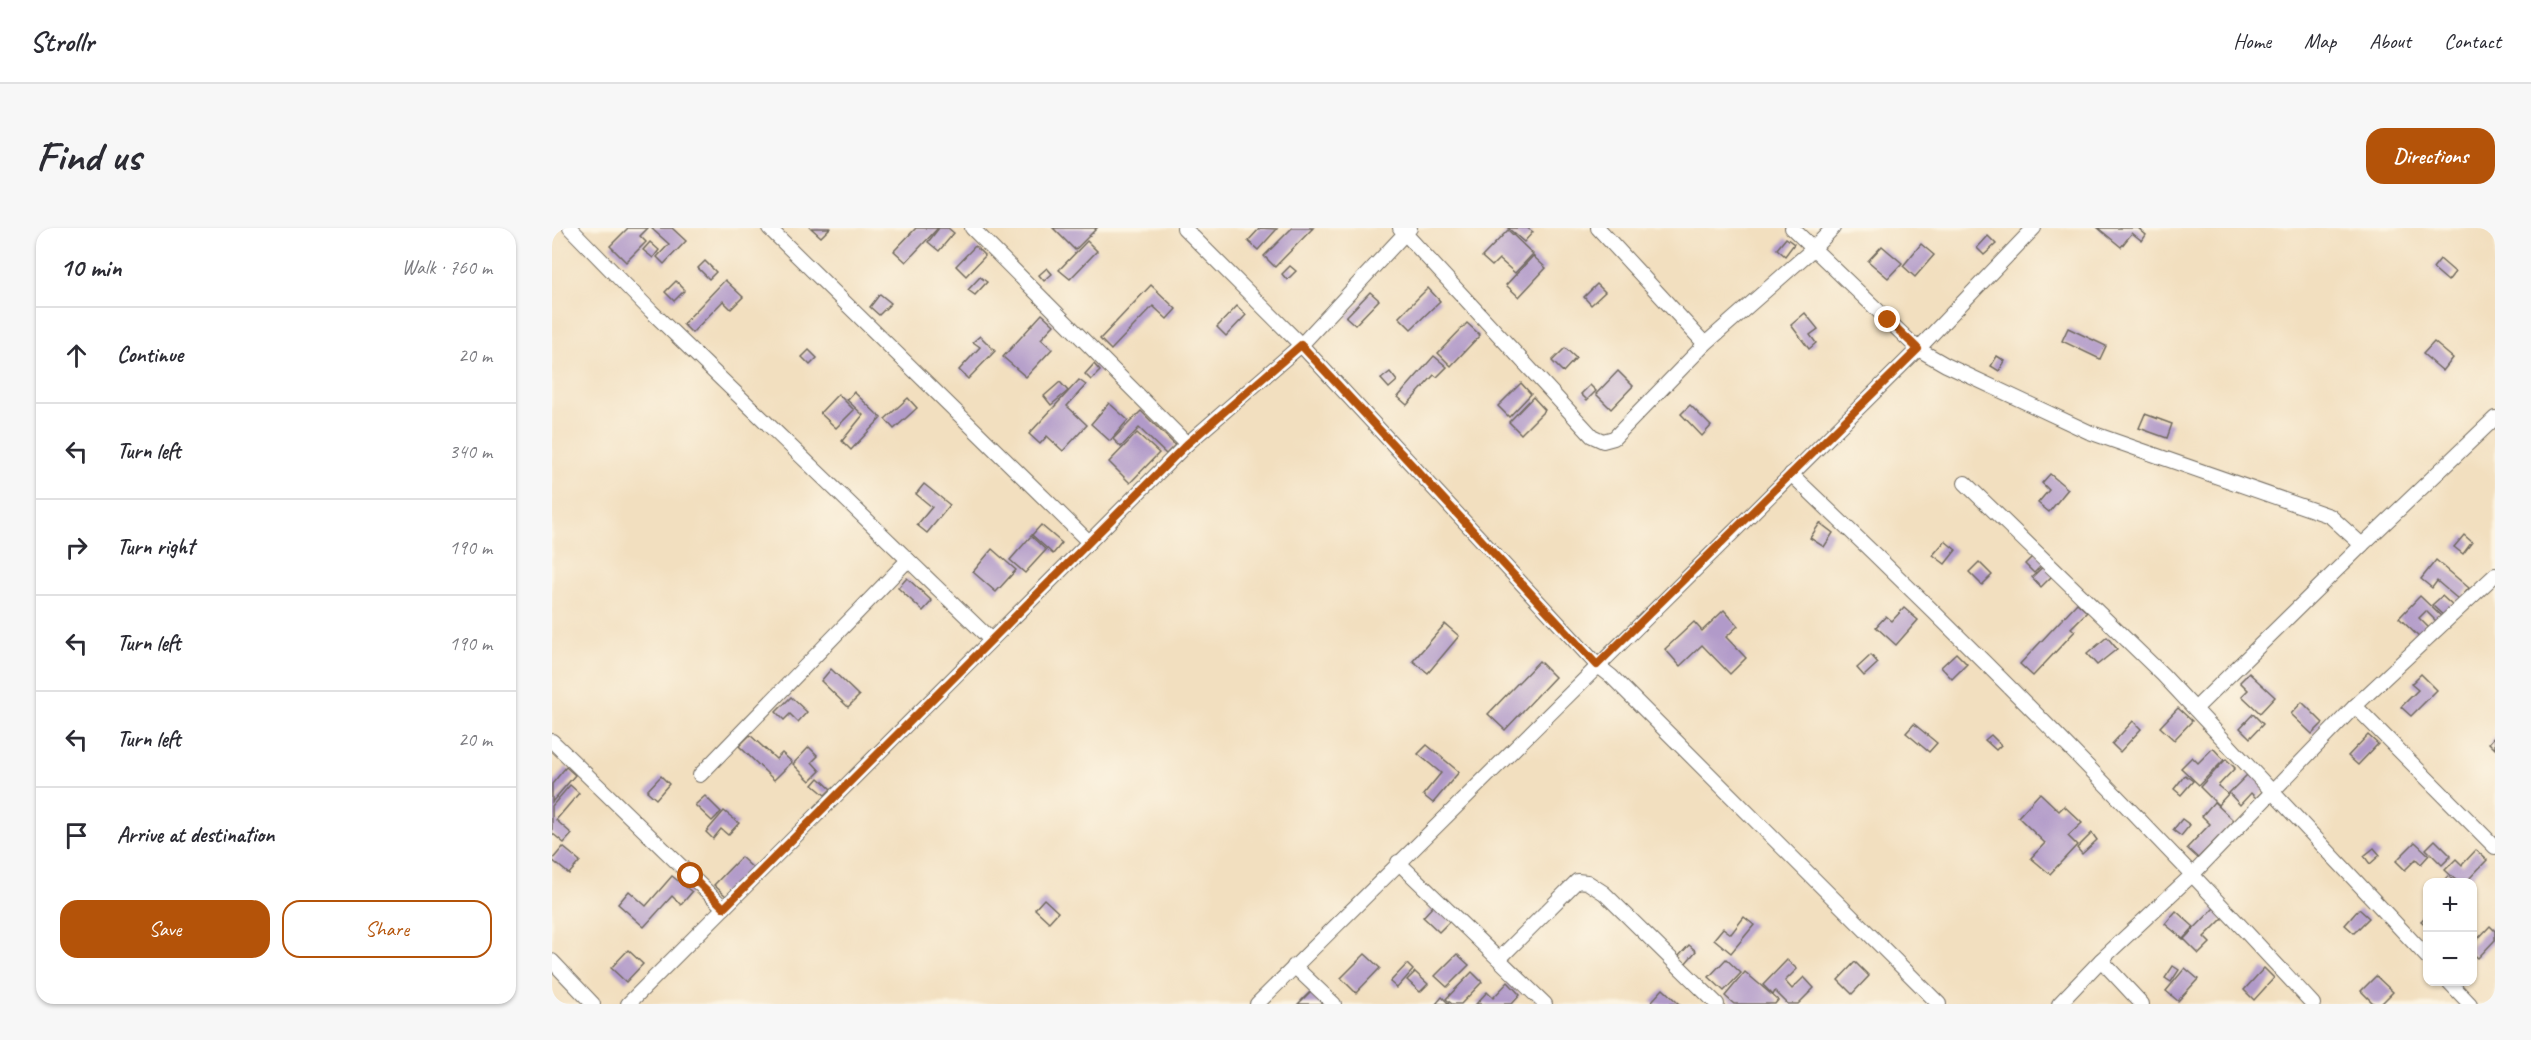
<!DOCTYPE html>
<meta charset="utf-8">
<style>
body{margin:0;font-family:Caveat,sans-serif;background:#f7f7f7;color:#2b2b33}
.controls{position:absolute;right:18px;bottom:18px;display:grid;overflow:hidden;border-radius:12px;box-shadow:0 2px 4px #0004}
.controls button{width:54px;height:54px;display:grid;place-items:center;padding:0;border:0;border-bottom:2px solid #e1e1e2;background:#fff;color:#2b2b33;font:30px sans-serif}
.stop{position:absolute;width:18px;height:18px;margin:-14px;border:4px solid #b45309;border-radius:50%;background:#fff}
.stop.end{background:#b45309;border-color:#fff;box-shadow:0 2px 6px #0008}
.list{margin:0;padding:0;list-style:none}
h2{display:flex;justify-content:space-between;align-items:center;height:78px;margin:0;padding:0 24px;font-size:26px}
h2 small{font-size:20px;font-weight:400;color:#7c7c81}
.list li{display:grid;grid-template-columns:39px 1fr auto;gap:18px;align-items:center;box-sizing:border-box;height:96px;padding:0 24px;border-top:2px solid #e1e1e2}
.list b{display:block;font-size:22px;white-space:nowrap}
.list em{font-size:20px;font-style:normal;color:#7c7c81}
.actions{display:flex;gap:12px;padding:18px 24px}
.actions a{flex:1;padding:14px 0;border:2px solid #b45309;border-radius:18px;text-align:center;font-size:21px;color:#b45309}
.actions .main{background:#b45309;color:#fff}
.icon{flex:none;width:33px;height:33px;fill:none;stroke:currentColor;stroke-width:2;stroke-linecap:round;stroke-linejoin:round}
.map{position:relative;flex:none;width:1943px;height:776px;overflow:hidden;border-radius:18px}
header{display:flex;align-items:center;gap:36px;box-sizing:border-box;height:84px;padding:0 30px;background:#fff;border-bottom:2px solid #e1e1e2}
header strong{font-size:28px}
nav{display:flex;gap:33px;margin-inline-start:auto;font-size:21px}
.intro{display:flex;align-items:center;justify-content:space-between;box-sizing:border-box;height:144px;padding:0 36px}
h1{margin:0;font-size:42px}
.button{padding:15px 27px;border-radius:18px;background:#b45309;color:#fff;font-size:21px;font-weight:700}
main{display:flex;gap:36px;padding:0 36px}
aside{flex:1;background:#fff;border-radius:18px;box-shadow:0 2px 4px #0004}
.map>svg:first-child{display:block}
</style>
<header>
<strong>Strollr</strong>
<nav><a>Home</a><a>Map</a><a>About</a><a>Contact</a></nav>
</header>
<div class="intro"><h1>Find us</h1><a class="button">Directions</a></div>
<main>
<aside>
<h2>10 min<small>Walk · 760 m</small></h2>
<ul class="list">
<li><svg class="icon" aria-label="ahead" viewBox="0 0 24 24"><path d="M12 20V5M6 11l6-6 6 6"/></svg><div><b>Continue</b></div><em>20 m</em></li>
<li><svg class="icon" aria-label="left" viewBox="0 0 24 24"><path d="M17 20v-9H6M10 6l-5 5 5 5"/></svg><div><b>Turn left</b></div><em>340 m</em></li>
<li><svg class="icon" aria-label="right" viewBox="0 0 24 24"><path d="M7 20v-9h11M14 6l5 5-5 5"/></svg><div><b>Turn right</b></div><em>190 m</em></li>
<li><svg class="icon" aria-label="left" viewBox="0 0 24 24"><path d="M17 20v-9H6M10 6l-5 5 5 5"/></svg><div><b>Turn left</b></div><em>190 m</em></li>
<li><svg class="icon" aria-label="left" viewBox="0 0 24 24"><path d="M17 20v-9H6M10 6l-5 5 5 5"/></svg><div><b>Turn left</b></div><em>20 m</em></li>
<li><svg class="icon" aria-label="arrive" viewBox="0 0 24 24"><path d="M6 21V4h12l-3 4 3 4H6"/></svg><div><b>Arrive at destination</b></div></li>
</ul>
<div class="actions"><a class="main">Save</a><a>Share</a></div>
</aside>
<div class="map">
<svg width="1943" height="776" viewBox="0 0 1943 776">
<rect width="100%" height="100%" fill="#fcf5e5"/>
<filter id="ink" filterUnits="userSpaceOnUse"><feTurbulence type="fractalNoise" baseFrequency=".0167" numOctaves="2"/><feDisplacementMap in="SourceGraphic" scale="12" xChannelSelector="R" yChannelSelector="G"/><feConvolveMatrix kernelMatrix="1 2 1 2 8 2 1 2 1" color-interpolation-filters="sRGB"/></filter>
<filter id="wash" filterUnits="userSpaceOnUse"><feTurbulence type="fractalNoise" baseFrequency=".008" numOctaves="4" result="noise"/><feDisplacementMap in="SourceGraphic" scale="24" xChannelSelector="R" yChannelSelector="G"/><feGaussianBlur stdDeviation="1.35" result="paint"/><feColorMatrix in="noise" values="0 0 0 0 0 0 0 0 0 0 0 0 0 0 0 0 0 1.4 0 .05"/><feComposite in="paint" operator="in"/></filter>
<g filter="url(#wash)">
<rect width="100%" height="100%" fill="#f2dfbf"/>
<g id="blocks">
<g fill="#b19ac9">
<polygon points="76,0 96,0 88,8 94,14 74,34 58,18"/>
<polygon points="99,0 120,0 134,13 112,36 105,29 117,16"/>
<polygon points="259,0 278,0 269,9"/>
<polygon points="364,0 386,0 354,34 342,23"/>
<polygon points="387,0 396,0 402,5 387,23 376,14"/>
<polygon points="501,0 545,0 523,22"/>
<polygon points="708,0 725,1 706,22 696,13"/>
<polygon points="740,0 761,0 723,39 712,28"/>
<polygon points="956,0 975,0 981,4 972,14"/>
<polygon points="1546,0 1586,0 1594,7 1590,13 1580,5 1569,19"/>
<polygon points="956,2 981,26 963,45 947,31 940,38 930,29"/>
<polygon points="1436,8 1444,16 1432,27 1425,20"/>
<polygon points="1234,10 1242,16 1233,28 1225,21"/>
<polygon points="535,13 545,23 518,51 507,42"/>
<polygon points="98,14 107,22 101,30 91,22"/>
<polygon points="1369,16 1382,27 1363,49 1351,38"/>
<polygon points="423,18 433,28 414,48 404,38"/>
<polygon points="1330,18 1350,35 1336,50 1316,33"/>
<polygon points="981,28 994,40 967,69 954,57"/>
<polygon points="1888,31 1903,44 1896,53 1881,40"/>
<polygon points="153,33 164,44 157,51 146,40"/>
<polygon points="738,38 744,43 735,52 730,46"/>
<polygon points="495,40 500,46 492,53 487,47"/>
<polygon points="428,49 435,54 423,67 416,62"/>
<polygon points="173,52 191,69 179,81 171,73 140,105 131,96"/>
<polygon points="124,53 133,62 122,73 113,64"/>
<polygon points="1045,56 1053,64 1039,77 1032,69"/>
<polygon points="599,57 624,81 615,91 601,78 559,122 548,111"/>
<polygon points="876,60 888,73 859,101 847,89"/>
<polygon points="818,64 827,72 803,97 794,89"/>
<polygon points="328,66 339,75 327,87 318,79"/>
<polygon points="685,78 694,87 674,108 665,99"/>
<polygon points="1253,85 1266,101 1258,107 1264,115 1257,121 1239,97"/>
<polygon points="490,86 502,97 489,111 500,121 474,149 451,129"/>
<polygon points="915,95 928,107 899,138 886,125"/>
<polygon points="1516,100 1554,118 1548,131 1510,113"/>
<polygon points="428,108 443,123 416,151 407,142 428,119 421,114"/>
<polygon points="1882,114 1901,130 1891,143 1871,126"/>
<polygon points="1013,120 1024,130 1011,144 1000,133"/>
<polygon points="257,122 265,130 258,137 250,129"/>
<polygon points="882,128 895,139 885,149 882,147 855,177 846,169"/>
<polygon points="1445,128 1453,133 1447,143 1439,138"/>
<polygon points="542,136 548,143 539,152 533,146"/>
<polygon points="1066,143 1081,158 1059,181 1044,166"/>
<polygon points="838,144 845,153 837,160 829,151"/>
<polygon points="527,152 534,157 515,178 535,197 511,223 495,208 488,216 477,206"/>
<polygon points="508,154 516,163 499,177 492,168"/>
<polygon points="969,155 979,166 957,189 946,178"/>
<polygon points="1038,157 1044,163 1035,172 1029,166"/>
<polygon points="302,164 329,190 299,222 290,213 311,187 295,172"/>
<polygon points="286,166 302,182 284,200 268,185"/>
<polygon points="981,169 993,182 969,206 957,194"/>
<polygon points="356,170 365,180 342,201 333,191"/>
<polygon points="557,175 576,192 558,213 539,196"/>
<polygon points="1138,177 1159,198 1150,208 1129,186"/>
<polygon points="589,183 623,217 614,226 587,200 569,219 561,211"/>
<polygon points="1593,186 1620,196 1615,210 1587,200"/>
<polygon points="585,205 607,225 578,255 557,234"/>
<polygon points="1498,246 1516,261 1497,284 1486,275 1497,262 1490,255"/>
<polygon points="372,256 398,277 375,305 365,297 380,279 364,266"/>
<polygon points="1268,295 1281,305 1272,319 1258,310"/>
<polygon points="489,297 510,315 501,326 480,307"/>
<polygon points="1912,307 1920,314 1911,326 1902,319"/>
<polygon points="479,308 494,322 473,345 458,332"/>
<polygon points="1393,313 1404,322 1393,336 1381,327"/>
<polygon points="440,321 464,342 444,364 421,344"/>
<polygon points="1485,324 1494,333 1482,345 1473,336"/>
<polygon points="1884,332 1917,360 1907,372 1885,353 1880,360 1869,351"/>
<polygon points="1427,334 1440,347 1430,357 1417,344"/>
<polygon points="1495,335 1504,344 1489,359 1480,349"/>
<polygon points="355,350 380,373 371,383 346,360"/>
<polygon points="1868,368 1892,391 1887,396 1874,383 1867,390 1879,402 1870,412 1847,390"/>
<polygon points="1890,368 1903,380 1894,390 1880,377"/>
<polygon points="1525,375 1535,384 1519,400 1523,403 1481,448 1468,436"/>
<polygon points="1352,380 1366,392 1344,417 1324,399 1334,388 1340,393"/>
<polygon points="1172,382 1186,398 1174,409 1194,430 1178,446 1150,417 1128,438 1113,421 1142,394 1150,403"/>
<polygon points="893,396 907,408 876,445 861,433"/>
<polygon points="1555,409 1565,421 1545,437 1535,426"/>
<polygon points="1404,425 1415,436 1400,451 1389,439"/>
<polygon points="1319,427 1326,435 1312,448 1305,440"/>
<polygon points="987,433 1003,449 953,502 936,486"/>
<polygon points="279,441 307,468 296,479 269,453"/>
<polygon points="1697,445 1723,469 1708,485 1690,468 1696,462 1688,454"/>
<polygon points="1869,446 1885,462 1859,488 1849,479 1866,462 1859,456"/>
<polygon points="239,469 255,484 246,494 238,486 232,492 224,484"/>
<polygon points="1750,474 1771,495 1760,506 1739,486"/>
<polygon points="1626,480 1640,493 1622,512 1608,499"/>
<polygon points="1701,486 1711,496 1698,510 1688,500"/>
<polygon points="1581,493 1589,501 1568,524 1560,516"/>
<polygon points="1362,496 1385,515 1377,524 1354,505"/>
<polygon points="198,507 224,531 230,525 240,534 222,552 187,518"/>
<polygon points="1439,507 1449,517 1444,522 1433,512"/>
<polygon points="1816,507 1826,516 1806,537 1796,528"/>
<polygon points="1943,508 1943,521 1937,515"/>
<polygon points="875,517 907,544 881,575 871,567 889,545 866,526"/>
<polygon points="257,519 266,528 260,534 268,543 258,553 241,536"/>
<polygon points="1661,520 1672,532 1647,557 1629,540 1640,529 1646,535"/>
<polygon points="1674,531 1683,540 1666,558 1676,566 1666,577 1648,559"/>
<polygon points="14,539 23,547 0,574 0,556"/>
<polygon points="1699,543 1715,559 1704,570 1699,565 1688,577 1677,565"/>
<polygon points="1633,547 1641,553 1629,567 1622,561"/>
<polygon points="109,548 117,556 104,571 95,563"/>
<polygon points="267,550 279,561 273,567 261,557"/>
<polygon points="18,557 27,565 4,592 20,606 12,615 0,605 0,578"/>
<polygon points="1488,565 1507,583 1512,578 1530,595 1516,608 1525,617 1498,646 1479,630 1493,615 1466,589"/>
<polygon points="153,568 169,584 160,593 143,577"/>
<polygon points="1662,574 1682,593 1646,630 1635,620 1658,596 1650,588"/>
<polygon points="172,583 187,595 176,607 169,601 161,611 154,604"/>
<polygon points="1630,591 1638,597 1629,608 1621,602"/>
<polygon points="1540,605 1545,612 1530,626 1525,620"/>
<polygon points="1883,612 1899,628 1890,637 1874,621"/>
<polygon points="1863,614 1877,627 1869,636 1864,631 1853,642 1844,633"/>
<polygon points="11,619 28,633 17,646 0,632"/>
<polygon points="1822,620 1828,627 1818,636 1812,628"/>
<polygon points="1924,622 1935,632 1914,654 1906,654 1893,642 1904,631 1910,637"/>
<polygon points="189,629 202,641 175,669 162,657"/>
<polygon points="120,648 140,664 129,677 120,668 92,699 66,676 77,663 94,678"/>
<polygon points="1896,648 1903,654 1890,654"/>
<polygon points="492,671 506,684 497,694 483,681"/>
<polygon points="883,676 899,692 887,704 871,689"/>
<polygon points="1662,680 1672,689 1652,709 1658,715 1647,726 1632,711"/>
<polygon points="1807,681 1817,690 1802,705 1793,697"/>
<polygon points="1624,683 1642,699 1631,711 1613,696"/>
<polygon points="1876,686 1876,699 1869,693"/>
<polygon points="1192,689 1202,697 1179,725 1162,711 1171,700 1179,706"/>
<polygon points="1938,698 1943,703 1943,712 1926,730 1920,725 1920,717"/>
<polygon points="1137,717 1144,723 1133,736 1126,729"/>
<polygon points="76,722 91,736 74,754 59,740"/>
<polygon points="813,726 828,740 804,765 789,750"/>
<polygon points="905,726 917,737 895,759 883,748"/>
<polygon points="1174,731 1189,745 1172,763 1157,749"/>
<polygon points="1235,732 1245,741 1233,753 1240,761 1252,749 1262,760 1246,776 1236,776 1223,763 1221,767 1211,757"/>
<polygon points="1303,734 1317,748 1300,766 1286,752"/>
<polygon points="855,736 861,742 845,760 838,754"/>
<polygon points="1621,738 1627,742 1619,754 1613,750"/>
<polygon points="1633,740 1646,751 1626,773 1614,763"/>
<polygon points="1712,740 1722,750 1702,772 1692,762"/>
<polygon points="863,744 876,756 868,764 855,752"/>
<polygon points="920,744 930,754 909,776 900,776 894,771"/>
<polygon points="1193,744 1226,772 1223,776 1182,776 1173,768"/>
<polygon points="1824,748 1841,764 1829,776 1822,776 1809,763"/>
<polygon points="956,754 968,767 960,776 924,776 935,764 941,770"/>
<polygon points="1111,761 1127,776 1102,776 1099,774"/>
<polygon points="760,762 774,776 746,776"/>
<polygon points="890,769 897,776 884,776"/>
</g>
</g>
</g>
<g filter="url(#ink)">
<use href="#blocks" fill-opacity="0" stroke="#716a5f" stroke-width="1.5"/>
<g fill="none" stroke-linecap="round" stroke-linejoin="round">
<g stroke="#716a5f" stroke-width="16">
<g id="minor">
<polyline points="18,0 99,83 439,412"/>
<polyline points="217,0 537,314"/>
<polyline points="420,0 635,216"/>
<polyline points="632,0 749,117 1045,437 1059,448 1387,776"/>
<polyline points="848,0 1040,208 1051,213 1062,210 1153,116 1261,21 1281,0"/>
<polyline points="1046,0 1153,116"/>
<polyline points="1240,0 1366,121 1394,137 1537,204 1778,288 1810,317 1643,481"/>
<path d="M 1239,246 C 1419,417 1593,593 1761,776"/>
<polyline points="1413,255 1611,447 1876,730"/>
<polyline points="1810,317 1943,190"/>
<polyline points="1803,478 1943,619"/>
<polyline points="0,513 172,680"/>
<polyline points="148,547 356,332"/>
<polyline points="846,634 993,776"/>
<polyline points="947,731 1025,653 1035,654 1052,665 1165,776"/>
<polyline points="1549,732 1590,776"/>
<polyline points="0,733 41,776"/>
<polyline points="742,738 782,776"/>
<polyline points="1897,754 1918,776"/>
<polyline points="76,776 635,216 749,117 858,0"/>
<polyline points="705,776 1366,121 1482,0"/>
<polyline points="1507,776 1549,732 1641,646 1803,478 1943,347"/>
</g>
</g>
<use href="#minor" stroke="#fff" stroke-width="14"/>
</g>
</g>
<g fill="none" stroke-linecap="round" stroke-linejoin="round" filter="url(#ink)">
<polyline stroke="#b45309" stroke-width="8" points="139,648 172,680 635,216 749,117 1045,437 1366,121 1336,92"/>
</g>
</svg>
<div class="controls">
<button>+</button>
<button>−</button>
</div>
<div class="stop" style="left:139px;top:648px"></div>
<div class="stop end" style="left:1336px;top:92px"></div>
</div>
</main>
